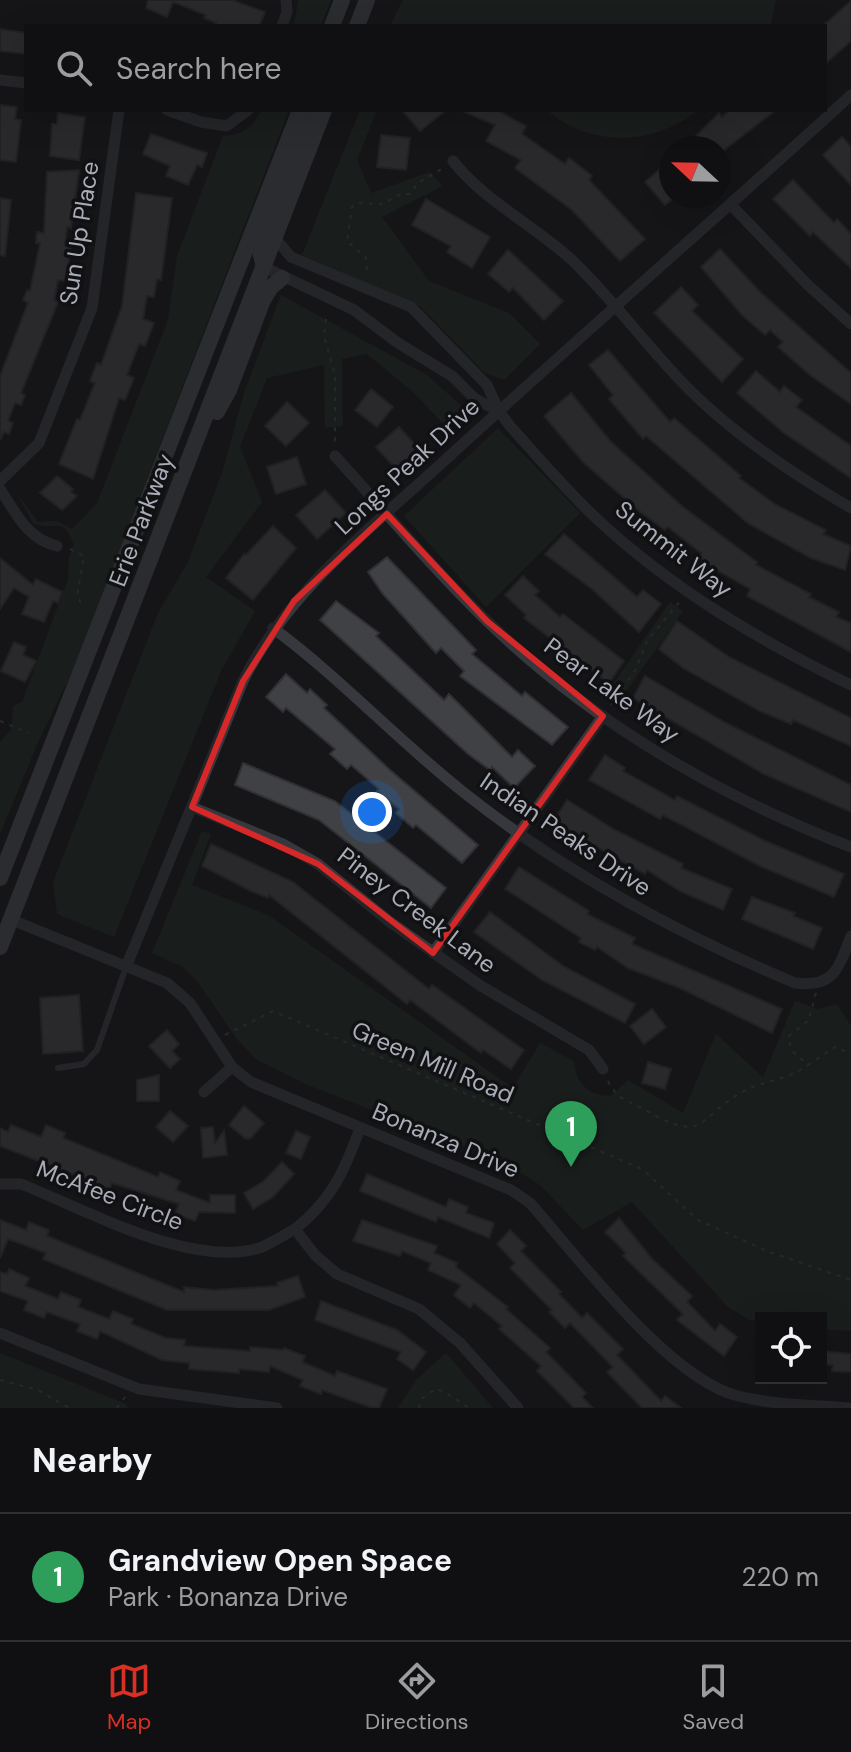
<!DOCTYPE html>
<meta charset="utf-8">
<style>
body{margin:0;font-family:"DM Sans",sans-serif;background:#19191b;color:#f1f3f6}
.controls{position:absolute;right:24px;bottom:24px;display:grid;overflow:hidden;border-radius:0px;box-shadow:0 8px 32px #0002}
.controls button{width:72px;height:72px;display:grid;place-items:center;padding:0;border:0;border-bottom:2px solid #303032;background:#101012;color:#f1f3f6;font:40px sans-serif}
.compass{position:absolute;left:659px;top:136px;width:72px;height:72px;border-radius:50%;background:#101012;box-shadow:0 8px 32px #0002;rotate:292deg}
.you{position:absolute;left:372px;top:812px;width:28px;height:28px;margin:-20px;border:6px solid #fff;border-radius:50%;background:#1a73e8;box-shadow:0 0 0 12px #1a73e833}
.badge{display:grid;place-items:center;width:52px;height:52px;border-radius:50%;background:#d93025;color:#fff;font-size:26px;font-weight:700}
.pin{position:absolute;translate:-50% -66px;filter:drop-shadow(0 2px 4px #0008)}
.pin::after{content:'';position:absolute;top:42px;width:28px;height:24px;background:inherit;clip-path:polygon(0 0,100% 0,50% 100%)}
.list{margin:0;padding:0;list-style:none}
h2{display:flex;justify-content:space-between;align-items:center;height:104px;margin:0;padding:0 32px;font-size:34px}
h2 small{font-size:26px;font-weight:400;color:#9c9d9f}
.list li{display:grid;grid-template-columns:52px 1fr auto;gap:24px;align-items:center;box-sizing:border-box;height:128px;padding:0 32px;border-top:2px solid #303032}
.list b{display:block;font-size:30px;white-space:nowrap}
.list p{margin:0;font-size:26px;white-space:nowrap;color:#9c9d9f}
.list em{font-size:26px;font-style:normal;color:#9c9d9f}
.icon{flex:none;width:44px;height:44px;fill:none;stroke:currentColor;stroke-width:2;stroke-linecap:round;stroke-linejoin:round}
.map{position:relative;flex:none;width:851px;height:1408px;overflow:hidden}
.search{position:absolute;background:#101012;box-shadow:0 8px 32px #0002;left:24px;right:24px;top:24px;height:88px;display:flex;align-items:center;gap:20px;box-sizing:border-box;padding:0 28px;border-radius:0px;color:#9c9d9f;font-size:30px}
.sheet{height:232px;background:#101012}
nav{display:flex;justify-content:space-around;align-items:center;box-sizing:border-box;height:112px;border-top:2px solid #303032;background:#101012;font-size:22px;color:#9c9d9f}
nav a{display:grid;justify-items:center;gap:4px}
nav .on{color:#d93025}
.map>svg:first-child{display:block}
</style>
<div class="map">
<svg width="851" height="1408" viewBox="0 0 851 1408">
<rect width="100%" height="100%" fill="#161618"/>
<g fill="#1e261f">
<polygon points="298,0 331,0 321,26 294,26"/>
<polygon points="403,0 776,0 770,26 390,26"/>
<path d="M 261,110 L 289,110 L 74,668 L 39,740 L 0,834 L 0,742 L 11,730 L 13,706 L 22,702 L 68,579 L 69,557 L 74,545 C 63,513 54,533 33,523 L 16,492 L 38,522 L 57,521 L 72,529 L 97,503 L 168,320 L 177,256 L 223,136 C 242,135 254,127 261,110 Z"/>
<polygon points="360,110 377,110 357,160 371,193 430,172 443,186 382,217 429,281 509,313 540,344 504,380 485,373 421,307 302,255"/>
<path d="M 547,110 L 698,110 C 654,146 590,148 547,110 Z"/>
<polygon points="281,295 427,375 466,410 465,415 448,429 413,392 367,354 342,359 343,426 325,428 324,365 267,378 240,447 262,502 206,577 255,611 222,669 114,937 57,914 53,882 158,613 188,562 223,470 244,393"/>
<polygon points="498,428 580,513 486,607 404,516"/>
<polygon points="670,602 683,611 617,704 606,694"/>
<path d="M 202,831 L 211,834 L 192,885 L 268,915 L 513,1088 L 540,1043 L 574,1061 C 575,1083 589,1096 611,1096 L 628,1080 L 683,1113 L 716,1034 L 763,1077 L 795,1001 L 817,1009 L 837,1004 L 851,1026 L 851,1331 L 821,1329 L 821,1318 L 749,1320 L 727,1306 L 632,1202 L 583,1230 L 540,1185 L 504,1162 L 303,1083 L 257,1060 L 236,1038 L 198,982 L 183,967 L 152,953 Z"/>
<polygon points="0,1353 126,1404 128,1408 0,1408"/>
<polygon points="446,1353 493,1408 398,1408 417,1379"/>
</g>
<g fill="#404145" stroke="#303034" stroke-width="2">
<polygon points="148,0 232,0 265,12 259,26 214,26 216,23 204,18 206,15 173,2 167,17 146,8"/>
<polygon points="851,1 851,41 825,64 825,24"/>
<polygon points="0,29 26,33 26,54 0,51"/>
<polygon points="0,105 17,107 15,119 21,120 16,162 0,160"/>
<polygon points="402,110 446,110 420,131"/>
<polygon points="460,110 496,110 526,126 522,134 565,164 569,158 592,176 589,180 645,239 620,261 572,210 515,168 521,160 486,141 495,125"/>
<polygon points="730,110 776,110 719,154 719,148 684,148 719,113 722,117"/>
<polygon points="58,113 85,117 79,160 50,156 52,124 57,124"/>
<polygon points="151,134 207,153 202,167 197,165 188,185 166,176 170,166 143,154"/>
<polygon points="381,135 410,138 406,170 377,167"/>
<polygon points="842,137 851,147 851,185 823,155"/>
<polygon points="667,163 671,168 671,200 665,205 645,182"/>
<polygon points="79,170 71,228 67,227 65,245 71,246 66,281 58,280 54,300 58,302 21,393 25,395 21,405 15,403 8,421 13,423 9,434 4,432 0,440 0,376 28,303 23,300 27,290 30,291 40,243 36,243 37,232 44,233 47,172"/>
<polygon points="793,180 834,223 837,219 851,234 851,268 813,232 810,236 773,199"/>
<polygon points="136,193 172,198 161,280 157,279 154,297 147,296 143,319 154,323 145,346 139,344 127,375 134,378 125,400 119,398 93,479 59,464 77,419 80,420 95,383 90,381 97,363 101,365 122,306"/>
<polygon points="0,198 11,200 5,256 0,255"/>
<polygon points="426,199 490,237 472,268 447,252 451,246 412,225"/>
<polygon points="720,249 761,293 851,373 851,404 810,375 778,347 783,342 770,330 765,335 742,315 701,267"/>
<polygon points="508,250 563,301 544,320 513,288 509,292 488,274"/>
<polygon points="681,287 698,305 692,311 743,359 722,382 654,313"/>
<polygon points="608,350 670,422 674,418 741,476 739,478 776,505 826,530 823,534 851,546 845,570 811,558 749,524 646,436 643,439 609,399 613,395 589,365"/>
<polygon points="756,371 780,392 784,386 802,400 796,407 851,446 851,478 784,433 737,393"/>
<polygon points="371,389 393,407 377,427 355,410"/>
<polygon points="571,393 610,441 683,507 757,562 756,565 811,594 809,597 839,612 836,617 851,623 851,652 747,596 750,589 697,559 701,553 668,527 665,530 639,511 583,462 544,416"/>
<polygon points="287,402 309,423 286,446 265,426"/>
<polygon points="399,427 419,449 396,469 376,447"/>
<polygon points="297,457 306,484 276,494 267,467"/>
<polygon points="57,476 73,489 71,492 77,496 62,510 40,493"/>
<polygon points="325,490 346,513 317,539 296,515"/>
<polygon points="273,526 296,548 253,600 226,578 244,554 246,555"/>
<polygon points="564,534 637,597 643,590 661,604 639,632 592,589 545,554"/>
<polygon points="387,557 476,650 472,654 522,696 525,692 568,727 552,745 460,676 464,671 441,648 436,653 382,593 368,572"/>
<polygon points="0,558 33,585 36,579 62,592 58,603 53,601 44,622 22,614 29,597 14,588 0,609"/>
<polygon points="523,576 539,591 535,595 560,617 563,614 624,661 609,683 524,618 526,615 505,595"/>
<polygon points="336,601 379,633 376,636 444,700 449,694 512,757 518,750 535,766 514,788 492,767 490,770 468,754 320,620"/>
<polygon points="677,621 729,657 851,718 851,746 793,720 791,724 760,711 683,668 659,649"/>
<polygon points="14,642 26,647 23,655 36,661 25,682 1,671"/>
<polygon points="286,674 307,693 310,689 327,705 324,708 390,770 478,845 462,863 416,825 413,828 396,813 399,809 377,791 379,789 351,765 347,769 330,754 335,749 286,708 283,712 266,697"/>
<polygon points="645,676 726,723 851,785 851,812 764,774 633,698"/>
<polygon points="605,755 625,768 623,771 675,800 677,796 765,841 844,874 834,897 762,867 663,815 660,819 589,780"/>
<polygon points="243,763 335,801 446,888 431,908 319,820 235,785"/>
<polygon points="567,800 615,830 683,864 681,868 732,889 723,910 680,891 647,870 645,874 621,861 553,822"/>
<polygon points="211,844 293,882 429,989 432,985 524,1050 511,1069 483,1050 481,1053 410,1000 407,1004 269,895 268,898 251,891 202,866"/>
<polygon points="519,867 589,911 587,914 635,938 632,944 782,1009 772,1033 680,988 628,968 597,947 595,950 579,942 581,938 505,889"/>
<polygon points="752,897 795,913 793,916 822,928 813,949 742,919"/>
<polygon points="490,912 563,966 635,1004 625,1023 542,980 474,932"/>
<polygon points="79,995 83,1051 43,1054 40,998"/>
<polygon points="652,1009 666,1027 644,1044 630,1026"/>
<polygon points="167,1030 179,1044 172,1051 180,1059 170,1068 149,1046"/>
<polygon points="648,1062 671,1069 665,1089 642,1083"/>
<polygon points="159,1075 159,1101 137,1101 137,1080"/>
<polygon points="244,1106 264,1123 251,1138 246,1139 229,1125"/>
<polygon points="170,1111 188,1126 173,1142 156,1127"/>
<polygon points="11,1125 41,1137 46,1125 65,1133 63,1138 158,1177 160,1172 180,1181 176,1190 210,1203 210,1195 235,1195 235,1213 199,1212 195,1221 175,1214 179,1204 112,1183 110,1189 0,1146 0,1128 8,1132"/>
<polygon points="213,1127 215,1143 224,1131 227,1155 203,1158 201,1128"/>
<polygon points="296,1131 310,1137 301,1159 286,1153"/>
<polygon points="282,1162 294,1174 273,1197 253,1209 244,1193 263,1182"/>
<polygon points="367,1174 446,1207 449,1199 468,1207 466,1213 494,1223 489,1238 438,1217 436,1222 360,1191"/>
<polygon points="619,1218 652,1259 692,1296 687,1302 715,1331 720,1324 737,1337 724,1356 677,1320 683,1314 623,1256 626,1253 605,1232"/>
<polygon points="0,1220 26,1230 29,1222 49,1230 47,1236 184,1292 184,1287 214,1290 278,1286 277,1283 298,1276 305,1297 269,1310 167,1310 43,1259 46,1253 8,1239 0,1258"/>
<polygon points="362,1220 437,1246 434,1253 457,1263 456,1267 508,1307 506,1309 550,1348 546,1352 586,1393 582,1397 593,1408 574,1408 537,1371 541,1366 499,1329 502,1326 474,1303 470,1308 454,1295 461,1285 428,1270 431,1263 402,1251 400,1256 353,1241"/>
<polygon points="510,1230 526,1246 521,1251 561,1292 559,1294 582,1318 587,1313 623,1349 617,1355 661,1401 665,1396 681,1408 642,1408 607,1372 613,1367 570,1323 565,1328 549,1312 552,1310 510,1268 515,1263 497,1244"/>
<polygon points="9,1269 29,1278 25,1286 58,1299 61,1292 81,1300 78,1307 109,1319 113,1311 133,1319 131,1324 166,1338 185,1340 184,1346 250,1351 250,1347 283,1350 284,1348 305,1356 302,1362 335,1376 337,1371 387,1389 379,1408 373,1408 322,1390 321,1394 300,1386 303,1380 270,1366 269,1372 239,1369 239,1373 189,1369 189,1363 162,1360 100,1331 97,1339 77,1331 80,1324 47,1312 44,1318 24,1310 28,1301 0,1291 0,1272 7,1274"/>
<polygon points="321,1301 397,1330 426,1352 413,1370 397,1359 401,1352 315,1320"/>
<polygon points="821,1351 851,1354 851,1372 832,1371 833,1365 821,1364"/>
</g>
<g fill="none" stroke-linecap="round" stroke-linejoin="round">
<g stroke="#3d3f44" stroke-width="2" stroke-dasharray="4 6" stroke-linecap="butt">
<polyline points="367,270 366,258 347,241 352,207 357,203 382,204 401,194 410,194 418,183 445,167"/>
<polyline points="326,319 324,336 335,375 335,444"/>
<polyline points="70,549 84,556 77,596 84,608"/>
<polyline points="611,705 636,669 647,641 680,601"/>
<polyline points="0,721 29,733"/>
<polyline points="816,993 809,1020 789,1036 791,1050 808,1065 835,1047 851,1054"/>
<polyline points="225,1035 273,1011 642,1169 698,1220 767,1251 851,1280"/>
<path d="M 608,1081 C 617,1100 628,1100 645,1110 C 708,1146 696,1116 746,1090 C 766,1080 788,1080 808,1065"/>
<polyline points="0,1380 38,1390 69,1408"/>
<polyline points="117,1408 125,1397"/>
<polyline points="419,1408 421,1399 435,1389 443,1391 469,1408"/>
</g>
<polyline stroke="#37383d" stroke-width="6" points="58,1068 84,1064 97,1050 126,967"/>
<g stroke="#37383d" stroke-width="11">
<polyline points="282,26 287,12 286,0"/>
<polyline points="0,80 26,83"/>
<polyline points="167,110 201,122 227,126 248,110"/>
<path d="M 453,161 C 485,202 536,226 574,262 C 612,299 644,342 680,380 C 728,431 791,473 851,508"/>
<polyline points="731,205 808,285 851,324"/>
<path d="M 275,238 L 291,257 L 411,307 L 487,385 L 499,411 L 510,426 C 538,457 566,490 597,519 C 672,589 760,641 851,685"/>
<polyline points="264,267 354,310 398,343 452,376 474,398 498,411"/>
<path d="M 335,456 C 385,511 433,569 487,621 C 590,721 718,796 851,847"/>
<polyline points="0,481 39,443 92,308 119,110"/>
<path d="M 0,489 C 16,513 27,539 57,546"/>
<path d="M 273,628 C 343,680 399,742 467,795 C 567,874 678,934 795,983 C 834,988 838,969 851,936"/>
<polyline points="192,807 283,844 318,864 390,922 481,986 589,1050 603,1069"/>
<path d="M 12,920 L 167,983 L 190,1003 L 232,1067 L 251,1082 L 511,1190 L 530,1203 C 578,1257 670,1380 738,1396 C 773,1405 812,1405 848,1408"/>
<polyline points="433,953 603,716"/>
<path d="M 126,967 L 243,681 C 290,587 379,522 455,451 C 586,331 720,215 851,95"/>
<polyline points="204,1092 232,1067"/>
<path d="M 360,1128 C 345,1170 331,1201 295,1229 L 315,1255 L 337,1274 L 419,1309 L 460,1343 L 518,1408"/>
<path d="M 0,1184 L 21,1184 C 84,1209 196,1271 262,1247 C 273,1242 284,1235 295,1229"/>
<polyline points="0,1333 139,1389 277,1408"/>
</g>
<g stroke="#45474d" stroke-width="16">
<polyline points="332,26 342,0"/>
<polyline points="357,26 367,0"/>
<polyline points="264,267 259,247 312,110"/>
<polyline points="217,412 229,390 263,300 271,287 282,278"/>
<polyline points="0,878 300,110"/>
<polyline points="0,947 324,110"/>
</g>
</g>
<path d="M0 0H851V1408H0ZM 387,514 L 487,621 L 603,716 L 433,953 L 318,864 L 192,807 L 243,681 L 294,601 Z" fill="#161618" fill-opacity=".55" fill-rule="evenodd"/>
<path fill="none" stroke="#d62828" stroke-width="6" stroke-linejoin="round" d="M 387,514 L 487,621 L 603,716 L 433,953 L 318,864 L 192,807 L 243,681 L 294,601 Z"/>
<g text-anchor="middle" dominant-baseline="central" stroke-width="7" stroke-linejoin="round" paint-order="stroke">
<g font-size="24" fill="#a8adb8" stroke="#111113">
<text transform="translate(79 233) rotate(-81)">Sun Up Place</text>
<text transform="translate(407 466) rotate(-43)">Longs Peak Drive</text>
<text transform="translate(141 520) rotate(-69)">Erie Parkway</text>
<text transform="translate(674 549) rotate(38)">Summit Way</text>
<text transform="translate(612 690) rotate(36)">Pear Lake Way</text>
<text transform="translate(566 834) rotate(34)">Indian Peaks Drive</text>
<text transform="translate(417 910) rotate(37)">Piney Creek Lane</text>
<text transform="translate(433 1062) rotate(23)">Green Mill Road</text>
<text transform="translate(446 1140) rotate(23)">Bonanza Drive</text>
<text transform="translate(110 1195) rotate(21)">McAfee Circle</text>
</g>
</g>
</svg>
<div class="controls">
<button><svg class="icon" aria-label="locate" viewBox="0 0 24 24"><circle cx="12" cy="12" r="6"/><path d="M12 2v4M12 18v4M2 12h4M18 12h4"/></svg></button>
</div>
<svg class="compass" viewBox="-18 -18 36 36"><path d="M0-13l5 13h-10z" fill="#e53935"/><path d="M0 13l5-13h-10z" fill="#9c9d9f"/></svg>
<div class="you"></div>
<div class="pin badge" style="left:571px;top:1167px;background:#2e9e5b">1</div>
<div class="search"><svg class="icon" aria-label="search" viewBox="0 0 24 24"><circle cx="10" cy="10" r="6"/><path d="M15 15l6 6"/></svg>Search here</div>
</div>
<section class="sheet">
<h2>Nearby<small></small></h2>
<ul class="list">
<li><span class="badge" style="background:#2e9e5b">1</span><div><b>Grandview Open Space</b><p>Park · Bonanza Drive</p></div><em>220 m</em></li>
</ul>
</section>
<nav>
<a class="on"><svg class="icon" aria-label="map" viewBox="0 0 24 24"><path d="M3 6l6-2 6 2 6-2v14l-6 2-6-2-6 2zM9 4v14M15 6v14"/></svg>Map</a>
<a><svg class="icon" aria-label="directions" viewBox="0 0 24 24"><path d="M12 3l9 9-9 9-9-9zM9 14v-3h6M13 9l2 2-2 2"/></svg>Directions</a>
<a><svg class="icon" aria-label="saved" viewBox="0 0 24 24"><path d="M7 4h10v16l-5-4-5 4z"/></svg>Saved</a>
</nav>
